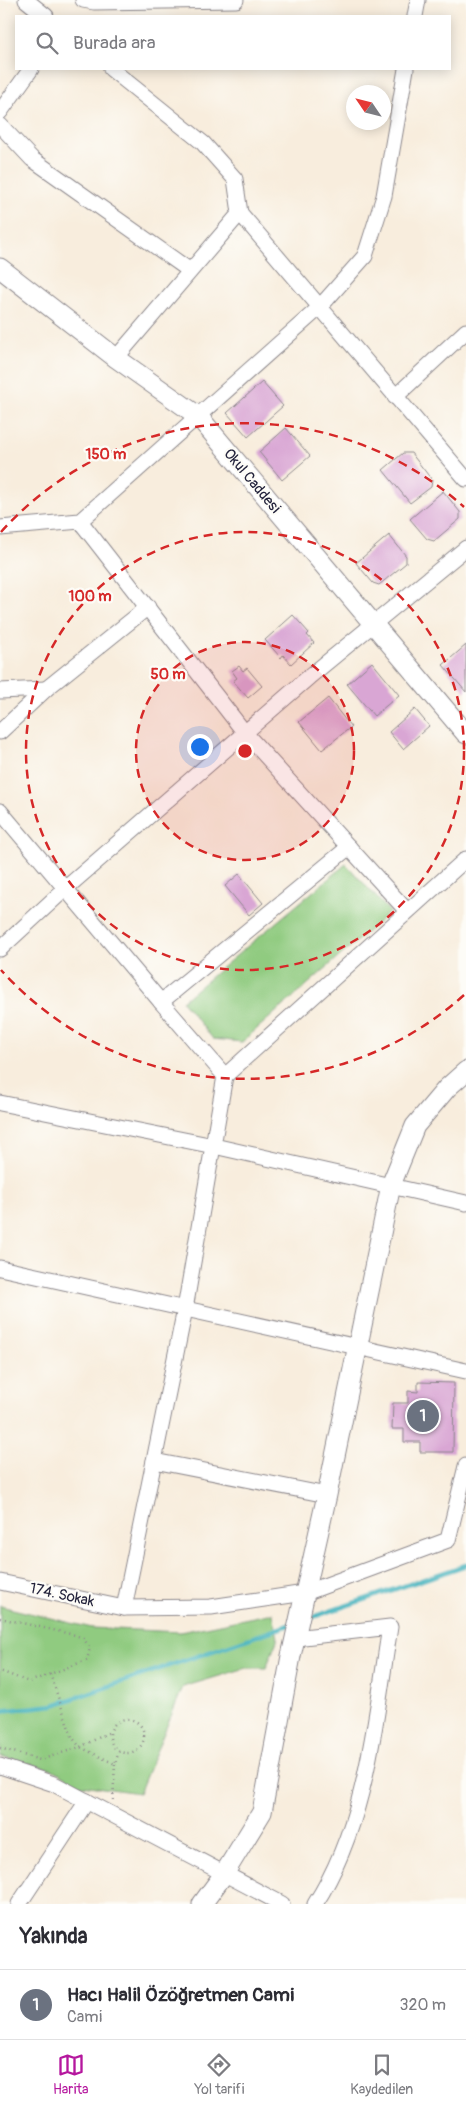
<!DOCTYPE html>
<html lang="tr">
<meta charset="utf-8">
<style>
body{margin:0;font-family:Pangolin,sans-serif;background:#f7f7f7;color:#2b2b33}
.compass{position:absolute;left:346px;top:85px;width:45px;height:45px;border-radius:50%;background:#fff;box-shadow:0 2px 12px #0003;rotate:305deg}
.you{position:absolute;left:199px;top:746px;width:18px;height:18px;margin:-12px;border:4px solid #fff;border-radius:50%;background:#1a73e8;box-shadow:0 0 0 8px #1a73e833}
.badge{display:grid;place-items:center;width:32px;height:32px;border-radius:50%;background:#b5179e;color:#fff;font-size:16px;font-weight:700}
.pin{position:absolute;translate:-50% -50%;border:2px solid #fff;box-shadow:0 1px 5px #0006}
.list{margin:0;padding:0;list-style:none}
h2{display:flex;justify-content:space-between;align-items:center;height:65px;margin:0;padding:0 20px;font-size:21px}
h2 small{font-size:16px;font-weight:400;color:#7c7c81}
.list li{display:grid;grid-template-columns:32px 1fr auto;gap:15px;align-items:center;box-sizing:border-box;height:70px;padding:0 20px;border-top:1px solid #e1e1e2}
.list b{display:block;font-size:19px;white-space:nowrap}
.list p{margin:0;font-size:16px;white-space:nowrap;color:#7c7c81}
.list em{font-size:16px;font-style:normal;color:#7c7c81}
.icon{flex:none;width:28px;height:28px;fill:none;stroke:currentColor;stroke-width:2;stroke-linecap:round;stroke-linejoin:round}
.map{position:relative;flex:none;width:466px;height:1904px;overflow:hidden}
.search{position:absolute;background:#fff;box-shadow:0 2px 12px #0003;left:15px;right:15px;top:15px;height:55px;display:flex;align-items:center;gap:12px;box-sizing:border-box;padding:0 18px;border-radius:0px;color:#7c7c81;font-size:19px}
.sheet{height:135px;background:#fff}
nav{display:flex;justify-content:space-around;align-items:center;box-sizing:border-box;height:70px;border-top:1px solid #e1e1e2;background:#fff;font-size:14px;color:#7c7c81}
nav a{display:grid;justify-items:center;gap:2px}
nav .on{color:#b5179e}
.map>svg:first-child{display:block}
</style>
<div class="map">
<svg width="466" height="1904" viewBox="0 0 466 1904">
<rect width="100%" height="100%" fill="#fdfcf7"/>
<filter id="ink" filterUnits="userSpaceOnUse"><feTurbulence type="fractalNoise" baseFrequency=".02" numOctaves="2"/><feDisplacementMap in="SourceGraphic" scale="10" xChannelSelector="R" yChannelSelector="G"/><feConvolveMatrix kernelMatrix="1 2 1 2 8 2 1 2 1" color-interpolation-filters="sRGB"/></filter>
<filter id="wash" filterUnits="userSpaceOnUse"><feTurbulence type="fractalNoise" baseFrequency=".0096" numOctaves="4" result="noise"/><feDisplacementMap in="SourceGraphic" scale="20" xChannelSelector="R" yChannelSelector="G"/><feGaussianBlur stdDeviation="1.12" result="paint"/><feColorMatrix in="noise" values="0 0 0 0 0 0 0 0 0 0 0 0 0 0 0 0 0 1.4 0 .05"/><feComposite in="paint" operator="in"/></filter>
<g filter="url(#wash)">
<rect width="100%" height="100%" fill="#f8eddd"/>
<g fill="#90cb80" stroke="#59765e">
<polygon points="346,864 390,912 242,1042 213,1039 182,1001"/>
<polygon points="0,1606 92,1628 181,1632 273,1613 278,1638 266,1668 246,1668 183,1687 139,1793 82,1785 51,1769 0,1757"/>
</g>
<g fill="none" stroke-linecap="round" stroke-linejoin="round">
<g stroke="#44b3be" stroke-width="4.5">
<polyline points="304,1620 466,1565"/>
<polyline points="0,1711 54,1705 292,1624"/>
</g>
</g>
<g id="blocks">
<g fill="#d9a6d4">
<polygon points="262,382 283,406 248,437 227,413"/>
<polygon points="286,428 310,456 282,480 259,452"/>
<polygon points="403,453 411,453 432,480 431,487 410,503 383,470"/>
<polygon points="443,491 460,512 460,519 434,541 427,539 410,519"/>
<polygon points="389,535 406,556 406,563 379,585 373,583 356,563"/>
<polygon points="293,615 309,633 307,635 314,643 291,664 283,655 281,658 265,640"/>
<polygon points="466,645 466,692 443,665"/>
<polygon points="372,662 399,695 374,716 347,684"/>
<polygon points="239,666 243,671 247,668 262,686 248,698 233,681 237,678 232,671"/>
<polygon points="328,698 351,727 322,750 299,722"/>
<polygon points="415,709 429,726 403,749 389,732"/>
<polygon points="239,874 263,903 249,915 225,886"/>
<polygon points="418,1382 454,1383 453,1452 420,1452 420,1442 404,1442 404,1429 392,1429 393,1403 408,1403 408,1391 418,1392"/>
</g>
</g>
</g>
<g filter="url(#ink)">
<use href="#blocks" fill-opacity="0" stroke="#8d888c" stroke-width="1"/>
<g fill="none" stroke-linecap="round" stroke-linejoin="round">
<g stroke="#8d888c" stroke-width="17">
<g id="minor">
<polyline points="26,0 46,16"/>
<polyline points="83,0 94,2 236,0"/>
<polyline points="415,16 418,0"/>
<polyline points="111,69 203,143 235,179 240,213 466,479"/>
<polyline points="0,112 31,69"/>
<polyline points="0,125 32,159 189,270"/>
<polyline points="116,358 240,213"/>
<polyline points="395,397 466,331"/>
<polyline points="80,521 245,733 407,911"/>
<polyline points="0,528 80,521 319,308 365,256 384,196 406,69"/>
<polyline points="0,691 46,689"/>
<polyline points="0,732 46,689 148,607"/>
<polyline points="0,811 161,1002 349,847"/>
<polyline points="0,949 66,888 309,677 466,548"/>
<polyline points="161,1002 225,1076"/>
<polyline points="0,1103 214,1146 466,1203"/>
<polyline points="0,1268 466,1371"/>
<polyline points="154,1461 327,1495"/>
<polyline points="0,1582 124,1608 211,1607 305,1593 448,1540 466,1466"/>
<polyline points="124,1608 185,1309 225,1076 466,859"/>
<path d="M 295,1638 L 390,1627 C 375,1720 367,1823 315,1904"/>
<polyline points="0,1766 54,1784 282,1904"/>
<polyline points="19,1904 87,1801"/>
</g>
</g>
<g stroke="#8d888c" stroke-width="21">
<g id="tertiary">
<polyline points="0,268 116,358 198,416 466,734"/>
<polyline points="202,1904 224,1874 262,1812 291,1656 327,1495 391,1185 415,1126 447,1088 466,1071"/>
</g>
</g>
<g stroke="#8d888c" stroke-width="2.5" stroke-dasharray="1 4" stroke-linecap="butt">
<polyline points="0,1618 75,1635 83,1638 90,1648 87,1660 29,1682 0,1671"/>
<polyline points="50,1674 72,1737 80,1747 110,1732"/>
<circle cx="127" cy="1736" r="17"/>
<polyline points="0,1748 40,1760 80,1747 115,1764 119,1751"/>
<polyline points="113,1800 115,1764"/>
</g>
<use href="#minor" stroke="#fff" stroke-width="15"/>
<use href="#tertiary" stroke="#fff" stroke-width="19"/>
</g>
</g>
<circle cx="245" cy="751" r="109" fill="#d62828" fill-opacity=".12"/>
<g fill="none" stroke="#d62828" stroke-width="2.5" stroke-dasharray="9 6">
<circle cx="245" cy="751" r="109"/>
<circle cx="245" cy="751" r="219"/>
<path d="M464 995A328 328 0 0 1 1 970M1 532A328 328 0 0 1 464 507"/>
</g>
<g text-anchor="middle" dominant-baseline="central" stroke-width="4.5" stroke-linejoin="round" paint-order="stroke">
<g font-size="15" fill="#22223b" stroke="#fdfcf7">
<text transform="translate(252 481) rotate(50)">Okul Caddesi</text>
<text transform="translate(62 1595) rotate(12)">174. Sokak</text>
</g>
</g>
<circle cx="245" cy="751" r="8" fill="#d62828" stroke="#fdfcf7" stroke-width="2.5"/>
<g font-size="15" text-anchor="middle" font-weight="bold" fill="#d62828" stroke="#fdfcf7" stroke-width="4.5" stroke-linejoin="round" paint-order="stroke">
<text x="106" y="459">150 m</text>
<text x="90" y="601">100 m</text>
<text x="168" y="679">50 m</text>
</g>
</svg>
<svg class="compass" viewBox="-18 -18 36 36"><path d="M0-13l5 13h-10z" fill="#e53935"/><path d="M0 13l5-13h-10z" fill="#7c7c81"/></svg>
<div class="you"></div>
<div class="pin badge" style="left:423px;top:1416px;background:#6b7280">1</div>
<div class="search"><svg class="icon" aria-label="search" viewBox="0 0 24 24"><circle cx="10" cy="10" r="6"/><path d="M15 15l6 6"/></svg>Burada ara</div>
</div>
<section class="sheet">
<h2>Yakında<small></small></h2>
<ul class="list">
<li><span class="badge" style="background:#6b7280">1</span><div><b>Hacı Halil Özöğretmen Cami</b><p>Cami</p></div><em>320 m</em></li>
</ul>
</section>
<nav>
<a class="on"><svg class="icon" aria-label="map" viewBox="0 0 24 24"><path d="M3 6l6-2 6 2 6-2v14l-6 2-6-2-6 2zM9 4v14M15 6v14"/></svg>Harita</a>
<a><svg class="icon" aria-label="directions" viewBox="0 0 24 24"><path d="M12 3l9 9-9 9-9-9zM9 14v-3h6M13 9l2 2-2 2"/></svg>Yol tarifi</a>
<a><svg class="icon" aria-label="saved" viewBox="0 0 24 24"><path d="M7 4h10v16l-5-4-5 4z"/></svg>Kaydedilen</a>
</nav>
